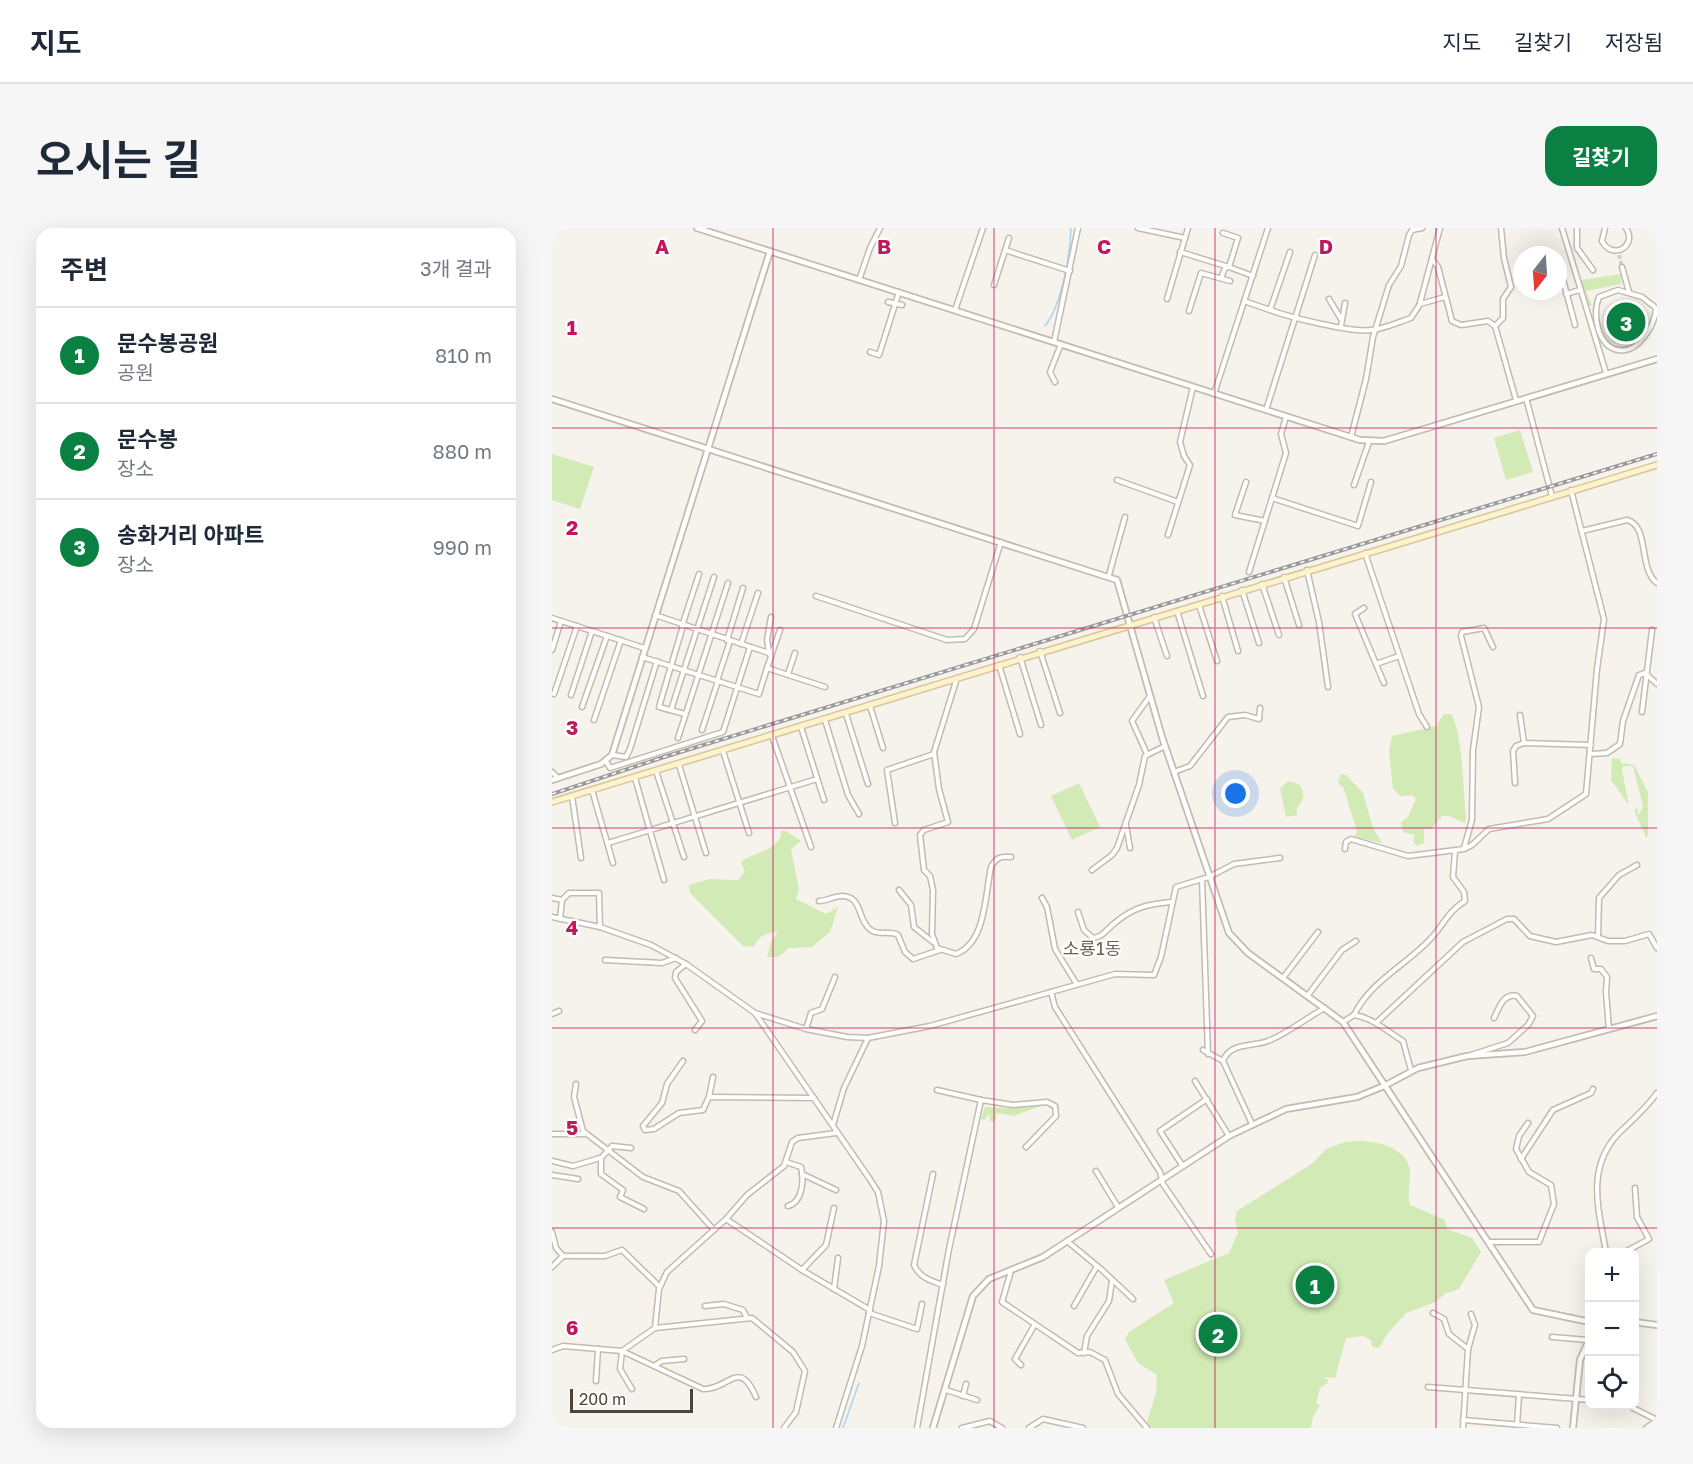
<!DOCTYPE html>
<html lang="ko">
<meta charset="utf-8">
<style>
body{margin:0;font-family:"Golos Text","Noto Sans KR",sans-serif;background:#f6f6f7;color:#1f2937}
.controls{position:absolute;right:18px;bottom:18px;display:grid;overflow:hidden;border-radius:12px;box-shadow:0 6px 24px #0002}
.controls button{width:54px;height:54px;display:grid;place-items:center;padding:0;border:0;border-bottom:2px solid #e0e1e3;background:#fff;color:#1f2937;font:30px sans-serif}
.compass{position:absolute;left:961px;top:18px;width:54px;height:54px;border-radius:50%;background:#fff;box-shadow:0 6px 24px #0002;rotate:197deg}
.scale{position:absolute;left:18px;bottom:15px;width:123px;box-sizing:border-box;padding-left:6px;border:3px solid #4b4439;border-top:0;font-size:16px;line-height:21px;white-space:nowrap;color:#4b4439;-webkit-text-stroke:4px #fff;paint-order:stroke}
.you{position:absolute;left:684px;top:566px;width:21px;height:21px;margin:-15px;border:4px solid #fff;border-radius:50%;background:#1a73e8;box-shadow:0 0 0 9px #1a73e833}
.badge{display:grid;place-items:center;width:39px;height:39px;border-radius:50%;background:#0b8043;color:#fff;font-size:20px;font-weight:700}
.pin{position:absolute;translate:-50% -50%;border:3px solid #fff;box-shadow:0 2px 6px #0006}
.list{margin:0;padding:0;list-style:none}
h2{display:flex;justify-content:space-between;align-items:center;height:78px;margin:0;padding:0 24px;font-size:26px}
h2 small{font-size:20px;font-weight:400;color:#747a83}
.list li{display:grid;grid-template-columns:39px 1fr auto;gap:18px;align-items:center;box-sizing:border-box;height:96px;padding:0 24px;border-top:2px solid #e0e1e3}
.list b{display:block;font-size:22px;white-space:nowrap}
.list p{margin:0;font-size:20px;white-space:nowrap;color:#747a83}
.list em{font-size:20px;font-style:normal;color:#747a83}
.icon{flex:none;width:33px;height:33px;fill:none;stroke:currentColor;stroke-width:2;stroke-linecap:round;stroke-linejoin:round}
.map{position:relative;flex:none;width:1105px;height:1200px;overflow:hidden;border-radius:18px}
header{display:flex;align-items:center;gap:36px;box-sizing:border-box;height:84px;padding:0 30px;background:#fff;border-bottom:2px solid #e0e1e3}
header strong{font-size:28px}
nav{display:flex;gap:33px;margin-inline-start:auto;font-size:21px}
.intro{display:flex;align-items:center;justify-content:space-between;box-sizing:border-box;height:144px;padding:0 36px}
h1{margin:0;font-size:42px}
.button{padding:15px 27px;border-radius:18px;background:#0b8043;color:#fff;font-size:21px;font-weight:700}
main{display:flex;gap:36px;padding:0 36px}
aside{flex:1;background:#fff;border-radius:18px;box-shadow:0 6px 24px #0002}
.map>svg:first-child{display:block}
</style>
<header>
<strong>지도</strong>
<nav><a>지도</a><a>길찾기</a><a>저장됨</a></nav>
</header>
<div class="intro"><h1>오시는 길</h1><a class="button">길찾기</a></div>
<main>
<aside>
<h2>주변<small>3개 결과</small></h2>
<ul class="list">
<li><span class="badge">1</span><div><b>문수봉공원</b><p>공원</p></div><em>810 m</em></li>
<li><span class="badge">2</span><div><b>문수봉</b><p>장소</p></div><em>880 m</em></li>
<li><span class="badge">3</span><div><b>송화거리 아파트</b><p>장소</p></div><em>990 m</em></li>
</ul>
</aside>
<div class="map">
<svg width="1105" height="1200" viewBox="0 0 1105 1200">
<rect width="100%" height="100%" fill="#f6f3ec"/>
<g fill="#d2eab5">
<polygon points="1069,46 1069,56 1034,63 1040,77 1036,78 1029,52"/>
<polygon points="968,202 981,244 954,252 942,210"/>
<polygon points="0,226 42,239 28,281 0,272"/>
<path d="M 892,486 L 899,486 C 911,504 911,564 914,589 L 913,595 L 897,588 L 890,588 L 879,601 L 872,601 L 872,615 L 865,618 L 861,613 L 863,607 L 851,604 L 849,594 L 856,589 L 864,571 L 860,567 L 849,568 L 841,561 L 837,523 L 840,508 L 884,498 Z"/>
<polygon points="1060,530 1068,531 1069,535 1082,537 1096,564 1096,608 1094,609 1082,582 1085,580 1087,587 1091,578 1081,538 1071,538 1070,542 1077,577 1059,552"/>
<polygon points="789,546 794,547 811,565 821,600 830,615 802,609 805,604 792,561 786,554"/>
<path d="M 736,553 L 747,556 C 754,566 752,571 745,580 L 745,587 L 734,589 L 728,561 Z"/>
<polygon points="527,555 548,599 520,612 499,568"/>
<path d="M 229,603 L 234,603 L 249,613 L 239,621 L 247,661 L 244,671 L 274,686 L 286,679 L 278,704 L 260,719 L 237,720 L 226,729 L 215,729 L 219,714 L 226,704 C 214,704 207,708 201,719 L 191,718 L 138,665 L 137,657 L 158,651 L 186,652 L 193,644 L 189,634 C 201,624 230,622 229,603 Z"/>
<polygon points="494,876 462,888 445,885 443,894 437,893 438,888 435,887 433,892 429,891 433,879 460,880"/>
<path d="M 810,913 C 828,914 857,921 858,944 C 858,955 855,966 858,977 L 893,992 L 895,1001 L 920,1010 L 929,1024 L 907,1061 L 894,1065 L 883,1074 L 854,1085 L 836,1105 L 827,1120 L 820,1119 L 819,1112 L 811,1108 L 794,1110 L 783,1150 L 769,1149 L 775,1151 L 776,1155 L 768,1160 L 764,1175 L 768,1177 L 761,1188 L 759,1200 L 599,1200 L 595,1194 L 604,1165 L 605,1147 L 586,1135 L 573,1111 L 577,1104 L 622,1075 L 612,1052 L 677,1025 L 686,1005 L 683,991 L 685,983 L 761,935 L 774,921 L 793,914 Z"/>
</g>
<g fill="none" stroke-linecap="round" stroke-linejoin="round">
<g stroke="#a9d4f2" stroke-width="1.5">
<path d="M 493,98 C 510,76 518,28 519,0"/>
<polyline points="291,1200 307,1155"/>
</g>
<polyline stroke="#d4d0c8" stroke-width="4" stroke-dasharray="4 2" stroke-linecap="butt" points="1067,27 1070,39"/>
<g stroke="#c2bbae" stroke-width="7">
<g id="minor">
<polyline points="586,0 633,10"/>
<polyline points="949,0 952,30 959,59 951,71 951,90 943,98 964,172"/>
<polyline points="1010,0 1054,145"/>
<polyline points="1025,0 1025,20 1041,42"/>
<path d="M 1053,0 L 1050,13 C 1060,33 1086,18 1074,0"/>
<polyline points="671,5 686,10 677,39 701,48"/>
<polyline points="453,22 518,43"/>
<polyline points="628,24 677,39 673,40 669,50"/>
<path d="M 738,24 L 718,82 C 737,89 800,105 819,102 C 832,101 847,94 859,90 L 868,76 L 893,69"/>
<polyline points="880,31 886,39 900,93 909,97 936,93 943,98"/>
<polyline points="1070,39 1077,64"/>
<polyline points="1009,44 1023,97"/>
<polyline points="307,52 318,20 328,0"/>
<polyline points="442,57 457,10"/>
<path d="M 1066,62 L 1090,69 L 1104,80 C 1103,97 1086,126 1066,122 C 1045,118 1040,85 1047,69 Z"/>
<polyline points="1014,66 1028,62"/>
<polyline points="615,71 636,0"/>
<polyline points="777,71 789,91"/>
<polyline points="692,73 718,82"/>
<polyline points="336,74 350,77"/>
<polyline points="868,75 888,0"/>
<polyline points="403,82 431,0"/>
<polyline points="637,83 649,45 678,53"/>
<polyline points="789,98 793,75"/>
<polyline points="502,114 526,0"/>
<polyline points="318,124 327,127 347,64"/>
<polyline points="503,154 498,144 509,116"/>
<polyline points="662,166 716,0"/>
<polyline points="974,170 1000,268"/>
<polyline points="714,182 763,27"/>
<polyline points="799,209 814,151 821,109 837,57 849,38 857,7 860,2 870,0"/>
<polyline points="565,252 626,274"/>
<polyline points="694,254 683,287 713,293"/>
<polyline points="802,257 817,214"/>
<polyline points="720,270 806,298 819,254"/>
<path d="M 1030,303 L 1075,292 C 1098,298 1086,341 1105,355"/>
<polyline points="616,307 638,237 632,228 628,214 641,159"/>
<polyline points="813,325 867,486 875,499"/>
<polyline points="755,342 767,394 776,459"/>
<polyline points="697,344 734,225 729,206 734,189"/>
<polyline points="557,347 573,289"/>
<polyline points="732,349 747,397"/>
<polyline points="710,356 727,407"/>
<polyline points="690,362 707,415"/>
<polyline points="264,368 395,412 413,411 422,401 449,314"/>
<polyline points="670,368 686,423"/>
<polyline points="647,377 665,433"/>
<polyline points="812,380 803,386 832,455"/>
<polyline points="625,383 651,468"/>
<polyline points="103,387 217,425 219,429 215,440"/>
<polyline points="602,389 615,428"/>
<polyline points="0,390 92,420"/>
<polyline points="130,398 147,346"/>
<polyline points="175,412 191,360"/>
<polyline points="189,416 206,365"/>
<polyline points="0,422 9,393"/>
<polyline points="488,423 508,485"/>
<polyline points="217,424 215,412 219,389"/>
<polyline points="219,428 228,402"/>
<polyline points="90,429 207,466 215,440 273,459"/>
<polyline points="468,429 489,497"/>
<polyline points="824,436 847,428"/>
<polyline points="447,437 468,506"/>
<polyline points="119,438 107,479 133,486"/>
<polyline points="119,438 131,398"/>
<polyline points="236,446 243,425"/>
<path d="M 405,450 L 382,524 L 387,561 L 396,594 L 372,602 L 368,607 L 372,642 L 378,648 L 381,662 L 380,706 L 385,720 L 404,726 C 434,715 433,667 439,639 C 444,630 448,628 459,629"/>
<polyline points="165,453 178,413"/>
<polyline points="2,466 25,398"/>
<polyline points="19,467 40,403"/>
<polyline points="318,478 331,520"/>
<polyline points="30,479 55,408"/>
<polyline points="119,482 162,349"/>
<polyline points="1090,484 1100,402"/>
<polyline points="294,486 316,556"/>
<polyline points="968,487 972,515"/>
<polyline points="42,492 69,412"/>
<polyline points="273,492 296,567 307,586"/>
<polyline points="249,499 272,572"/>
<polyline points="150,502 166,453"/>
<polyline points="220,508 259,619"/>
<polyline points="126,510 176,355"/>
<polyline points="171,523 197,605"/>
<polyline points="595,526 580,493 598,468"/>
<polyline points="1039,526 1055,525 1068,516 1071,493 1087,447 1093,445 1105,456"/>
<polyline points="60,527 74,529 78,521 105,433"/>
<polyline points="54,533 58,540 171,504 198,419"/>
<polyline points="127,537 154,625"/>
<polyline points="104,543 132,629"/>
<polyline points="0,544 6,550"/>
<polyline points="622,544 638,538 676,489 693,487 707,491 708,480"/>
<polyline points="83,550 112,652"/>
<polyline points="963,555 961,523 964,518 972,515 1039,517"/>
<polyline points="40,562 61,635"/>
<polyline points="20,568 29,630"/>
<polyline points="343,595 335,542 382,526"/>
<polyline points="574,597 578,620"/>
<polyline points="56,615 265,551"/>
<polyline points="912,620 920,592 921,522 927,479 909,408 910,404 932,400 941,419"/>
<polyline points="793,621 794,614 799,611 856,628 912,621 920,617 937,601 996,591 1034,566 1045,441 1052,391 1019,262"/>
<polyline points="540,642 560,627 565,620 587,557 593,528 613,518"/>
<polyline points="650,651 656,826"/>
<polyline points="347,662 359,677 362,699 381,714"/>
<polyline points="0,670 10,672 8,691"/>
<polyline points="490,670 495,679 503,721 524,755"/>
<polyline points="10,672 17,665 47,665 48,699"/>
<path d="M 267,673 C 275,673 282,668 290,668 C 311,668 305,693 319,702 C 327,708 337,702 346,707 L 353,724 L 361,731 L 388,722"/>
<path d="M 526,684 L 532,702 L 541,710 C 552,709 555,700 564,694 C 582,679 597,676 619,674"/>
<polyline points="0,689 48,699 99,717 134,736 203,785 254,801 295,809 316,810 378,798 563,746 602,747 609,729 624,659 657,649 682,636 728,630"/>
<polyline points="1046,708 1047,670 1067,647 1085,637"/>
<polyline points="1039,730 1042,741 1049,741 1055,749 1054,764 1057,801"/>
<polyline points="53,732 110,735 124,730"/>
<polyline points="134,736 124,744 123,750 150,793 143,802"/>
<polyline points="731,750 766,704"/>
<polyline points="499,764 503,779 608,944 611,956 659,1026"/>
<polyline points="756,767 790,722 804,713"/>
<polyline points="203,785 317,950 326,964 332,993 327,1038 310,1118 284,1200"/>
<polyline points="0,786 7,783"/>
<path d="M 802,787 C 819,752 857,736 882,707 C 892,695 898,682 913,673 L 912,664 L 901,649 L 903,623"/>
<path d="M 791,794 L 802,787 C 821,790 835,803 851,813 L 859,842"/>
<polyline points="825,794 911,714 955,691 962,691 978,708 1004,714 1040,707 1056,713 1073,713 1097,706 1105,720"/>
<polyline points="254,801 259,785 270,781 283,749"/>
<polyline points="651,822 671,833 700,896"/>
<path d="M 919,827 L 956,815 L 976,797 L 981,788 L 965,768 C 951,765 947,780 942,790"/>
<polyline points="131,833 115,856 110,875 91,898 93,902 102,901 127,885 151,882 157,869 262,870"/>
<path d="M 671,833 C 678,814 700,819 716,813 C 736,805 754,790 773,780"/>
<polyline points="643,853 677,908"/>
<polyline points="24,856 22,869 31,903 91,949 127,963 162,1002"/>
<polyline points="385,862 429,872"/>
<polyline points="157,869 161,849"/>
<polyline points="281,897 292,860 316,810"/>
<polyline points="0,906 32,906"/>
<polyline points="79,920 60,918 49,930 49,946 71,962 68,969 92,981"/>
<polyline points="969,931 1001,882 1039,865 1041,861"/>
<polyline points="0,933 21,938 48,930"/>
<path d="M 234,934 L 249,939 C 252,952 251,974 236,978"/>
<polyline points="630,937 608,903 655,871"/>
<polyline points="544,943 566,979"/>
<polyline points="250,946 284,962"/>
<path d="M 381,946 L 362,1037 C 367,1049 379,1053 391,1057"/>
<polyline points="0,947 26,951"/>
<polyline points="174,991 250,1042 318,1082"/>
<polyline points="0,1004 4,1020 11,1028 53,1028 70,1022 107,1058"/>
<polyline points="515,1013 550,1042 581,1071"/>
<polyline points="936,1014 987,1014 1002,976 999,957 977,944 964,921 967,908 976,895"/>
<path d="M 1054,1024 C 1047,983 1033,940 1067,905 C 1080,893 1095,879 1105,865"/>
<polyline points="1073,1024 1097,1011 1085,989 1083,960"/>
<polyline points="0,1039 11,1028"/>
<polyline points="250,1042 274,1017 282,980"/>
<polyline points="459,1043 450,1074 526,1125 538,1124 553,1132 566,1166 595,1200"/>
<polyline points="282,1061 286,1030"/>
<polyline points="153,1078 172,1076 191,1082 195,1090"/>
<polyline points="522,1078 545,1038"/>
<polyline points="317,1085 365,1101 370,1076"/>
<polyline points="881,1085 892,1091 897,1106 916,1121"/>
<polyline points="103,1100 107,1061 115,1044 174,991 195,967 232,938 240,914 246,910 284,905"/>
<polyline points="1000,1109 1036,1112"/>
<polyline points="0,1122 11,1118 70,1123 103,1100 200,1090 241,1124 253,1143 244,1184 232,1200"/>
<polyline points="532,1125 535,1108 557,1073 560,1053"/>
<polyline points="469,1137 463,1131 483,1096"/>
<polyline points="102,1138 110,1133 132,1131"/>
<polyline points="44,1153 46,1121"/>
<polyline points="876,1159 1038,1172"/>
<path d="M 80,1161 L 68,1141 L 70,1123 L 151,1161 C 177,1162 187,1129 204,1169"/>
<polyline points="394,1162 425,1172"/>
<polyline points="411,1168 414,1156"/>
<polyline points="1077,1178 1105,1192"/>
<polyline points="911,1192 1005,1200"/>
<polyline points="965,1197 967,1167"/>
<polyline points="365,1200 397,1021 429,872 461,877 495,874 503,878 504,888 474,919"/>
<polyline points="410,1200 438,1193 450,1200"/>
<polyline points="477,1200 491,1191 531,1200"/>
<polyline points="911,1200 916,1121 923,1097 919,1086"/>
<polyline points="1094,1200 1105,1192"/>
</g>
</g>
<g stroke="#c2bbae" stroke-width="8">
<g id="tertiary">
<polyline points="145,0 808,212 832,213 1105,131"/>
<polyline points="0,171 565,352 610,509 677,705 696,725 791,794 981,1082 1038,1094"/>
<polyline points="0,552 49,536 60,527 218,23"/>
<polyline points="1082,1094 1105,1097"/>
<polyline points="381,1200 421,1068 437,1051 491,1029 677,908 734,881 805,869 832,858 866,840 915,828 973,824 1105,788"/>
<polyline points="1021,1200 1028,1132 1038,1110"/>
</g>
</g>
<g stroke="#d6c79b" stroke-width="8">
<polyline id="secondary" points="0,574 1105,237"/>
</g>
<use href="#minor" stroke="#fff" stroke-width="4"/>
<use href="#tertiary" stroke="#fff" stroke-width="4.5"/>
<use href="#secondary" stroke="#fff3cd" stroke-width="5"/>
<g stroke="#9a9a9a" stroke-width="4">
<polyline id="rail" points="0,566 112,529 1105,226"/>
</g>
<use href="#rail" stroke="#fff" stroke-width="1.5" stroke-dasharray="4.5" stroke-linecap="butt"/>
</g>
<path fill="none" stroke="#c2185b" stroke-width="1.5" stroke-opacity="0.55" d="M 221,0 L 221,1200M 442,0 L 442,1200M 663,0 L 663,1200M 884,0 L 884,1200M 0,200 L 1105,200M 0,400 L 1105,400M 0,600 L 1105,600M 0,800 L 1105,800M 0,1000 L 1105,1000"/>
<g text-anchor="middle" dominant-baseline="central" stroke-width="4.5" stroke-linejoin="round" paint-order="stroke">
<g font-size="18" fill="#6e6250" stroke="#fff">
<text x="540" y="720">소룡1동</text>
</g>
</g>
<g font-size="20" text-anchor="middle" font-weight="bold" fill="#c2185b" stroke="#fff" stroke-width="4.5" stroke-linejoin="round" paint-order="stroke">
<text x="110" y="26">A</text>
<text x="332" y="26">B</text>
<text x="552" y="26">C</text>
<text x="774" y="26">D</text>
<text x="20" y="107">1</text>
<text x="20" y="307">2</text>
<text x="20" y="507">3</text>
<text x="20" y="707">4</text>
<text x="20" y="907">5</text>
<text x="20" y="1107">6</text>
</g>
</svg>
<div class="controls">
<button>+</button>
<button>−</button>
<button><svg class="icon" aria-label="locate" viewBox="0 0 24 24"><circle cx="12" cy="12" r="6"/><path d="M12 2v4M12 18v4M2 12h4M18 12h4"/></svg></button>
</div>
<svg class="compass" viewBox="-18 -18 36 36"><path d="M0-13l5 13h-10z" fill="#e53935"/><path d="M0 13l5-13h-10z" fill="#747a83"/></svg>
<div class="scale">200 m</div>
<div class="you"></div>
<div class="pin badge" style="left:763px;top:1057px">1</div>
<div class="pin badge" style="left:666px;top:1106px">2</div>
<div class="pin badge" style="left:1074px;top:94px">3</div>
</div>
</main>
